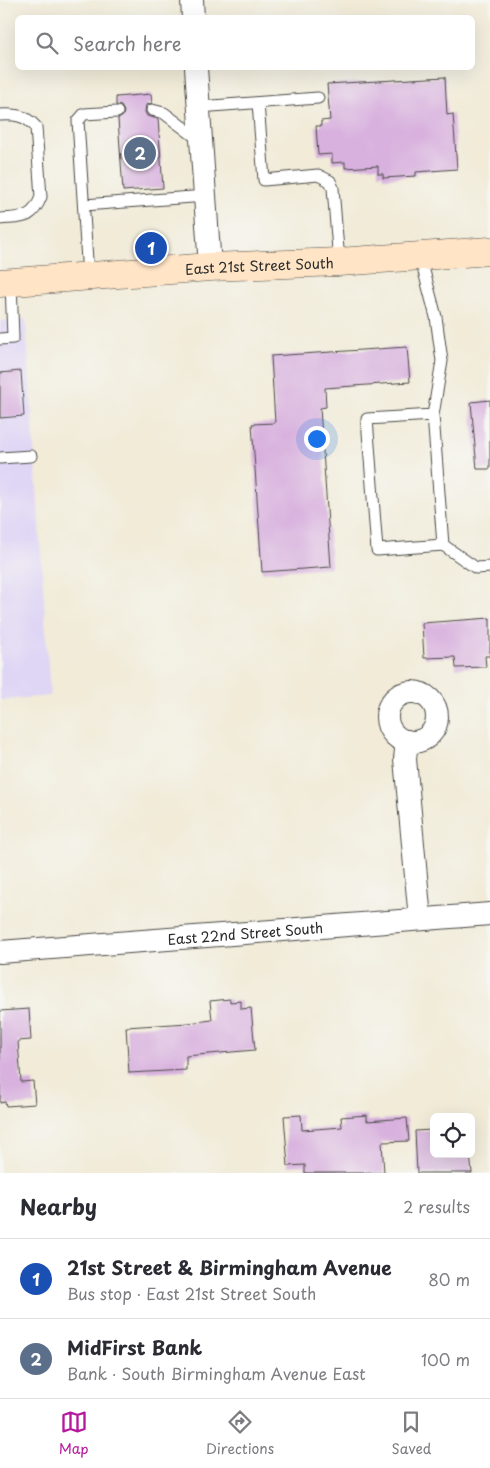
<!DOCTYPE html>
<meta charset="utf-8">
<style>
body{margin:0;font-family:"Playpen Sans",sans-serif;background:#f7f7f7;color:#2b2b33}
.controls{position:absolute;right:15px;bottom:15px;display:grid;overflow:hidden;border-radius:8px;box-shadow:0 5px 20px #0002}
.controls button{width:45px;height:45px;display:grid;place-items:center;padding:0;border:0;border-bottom:1px solid #e1e1e2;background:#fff;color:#2b2b33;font:25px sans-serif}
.you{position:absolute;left:316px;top:438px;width:18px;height:18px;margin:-12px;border:4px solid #fff;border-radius:50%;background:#1a73e8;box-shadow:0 0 0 8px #1a73e833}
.badge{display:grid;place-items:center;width:32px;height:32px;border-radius:50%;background:#b5179e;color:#fff;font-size:16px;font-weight:700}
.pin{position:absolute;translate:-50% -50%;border:2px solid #fff;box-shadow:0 1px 5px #0006}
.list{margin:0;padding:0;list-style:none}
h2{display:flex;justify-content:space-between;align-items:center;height:65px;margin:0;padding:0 20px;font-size:21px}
h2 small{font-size:16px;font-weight:400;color:#7c7c81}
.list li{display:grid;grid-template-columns:32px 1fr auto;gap:15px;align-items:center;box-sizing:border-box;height:80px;padding:0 20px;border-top:1px solid #e1e1e2}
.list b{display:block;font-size:19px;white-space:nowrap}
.list p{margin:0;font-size:16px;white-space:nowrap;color:#7c7c81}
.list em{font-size:16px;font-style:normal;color:#7c7c81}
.icon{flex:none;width:28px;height:28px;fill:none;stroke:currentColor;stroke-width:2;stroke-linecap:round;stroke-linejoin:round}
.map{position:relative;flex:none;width:490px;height:1173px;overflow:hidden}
.search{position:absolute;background:#fff;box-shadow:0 5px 20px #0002;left:15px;right:15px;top:15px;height:55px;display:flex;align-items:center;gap:12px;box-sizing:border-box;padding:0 18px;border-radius:8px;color:#7c7c81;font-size:19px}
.sheet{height:225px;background:#fff}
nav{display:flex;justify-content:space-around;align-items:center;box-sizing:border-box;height:70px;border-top:1px solid #e1e1e2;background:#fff;font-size:14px;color:#7c7c81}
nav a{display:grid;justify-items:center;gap:2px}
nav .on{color:#b5179e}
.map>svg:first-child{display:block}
</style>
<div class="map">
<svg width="490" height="1173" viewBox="0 0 490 1173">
<rect width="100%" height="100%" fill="#f6f6f2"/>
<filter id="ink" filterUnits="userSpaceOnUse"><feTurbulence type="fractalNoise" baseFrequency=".02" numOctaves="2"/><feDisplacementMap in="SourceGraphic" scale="10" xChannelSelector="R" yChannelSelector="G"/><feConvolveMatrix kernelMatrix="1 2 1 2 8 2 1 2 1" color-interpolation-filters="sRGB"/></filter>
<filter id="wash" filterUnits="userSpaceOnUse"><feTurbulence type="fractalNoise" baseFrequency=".0096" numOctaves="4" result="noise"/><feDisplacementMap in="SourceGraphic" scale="20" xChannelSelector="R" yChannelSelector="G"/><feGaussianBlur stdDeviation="1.12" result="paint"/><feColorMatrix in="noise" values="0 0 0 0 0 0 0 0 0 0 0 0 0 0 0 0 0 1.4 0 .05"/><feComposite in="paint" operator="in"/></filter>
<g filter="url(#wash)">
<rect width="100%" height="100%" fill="#f1ebd8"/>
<polygon fill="#dfd5f5" points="26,319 50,696 0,700 0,321"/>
<g id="blocks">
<g fill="#d8b1de">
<polygon points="445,77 447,115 453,114 457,169 416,172 416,176 383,178 383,174 378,174 378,166 345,168 345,162 332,163 332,154 318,155 316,126 321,126 321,121 330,120 327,84"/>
<polygon points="151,94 152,103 146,105 145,112 147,116 158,119 163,188 123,191 118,119 123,116 124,111 121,106 116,105 116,97"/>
<polygon points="407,347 410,382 325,388 326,407 320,408 331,567 262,572 252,424 275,423 271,356"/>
<polygon points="21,371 24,416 0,418 0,373"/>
<polygon points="490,400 490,469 477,469 471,402"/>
<polygon points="490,618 490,656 485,656 486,667 456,668 455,657 424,658 422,623"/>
<polygon points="230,999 230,1002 241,1001 241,1009 251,1008 255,1050 186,1056 186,1070 129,1073 126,1027 188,1023 212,1020 210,1001"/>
<polygon points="29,1009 31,1040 18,1041 21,1082 33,1081 35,1104 6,1106 5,1102 0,1103 0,1011"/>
<polygon points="301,1115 302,1130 342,1127 341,1117 367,1115 367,1121 407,1118 409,1141 382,1142 384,1173 305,1173 305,1165 288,1166 284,1116"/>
<polygon points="432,1130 434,1154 470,1154 472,1173 417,1173 415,1131"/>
</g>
</g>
</g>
<g filter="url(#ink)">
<use href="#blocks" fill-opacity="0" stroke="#494845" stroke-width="1"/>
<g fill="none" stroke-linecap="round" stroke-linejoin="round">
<g stroke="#494845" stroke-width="13">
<g id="lane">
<polyline points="258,103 264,180 318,175 330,181 333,188 339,262"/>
<polyline points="199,107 318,98"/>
<polyline points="152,110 164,113 201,141"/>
<path d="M 0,115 C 15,114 25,115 36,127 L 41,197 C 32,220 22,217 0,219"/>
<polyline points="84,205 206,196"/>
<polyline points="420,256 436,317 442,361 433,415 443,545 377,550 367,419 433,415"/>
<polyline points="88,276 78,121 84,114 117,112"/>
<polyline points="0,339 13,338 11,282"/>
<polyline points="0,458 31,456"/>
<polyline points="443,545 476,568 490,567"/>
</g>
</g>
<g stroke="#494845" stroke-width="24">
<g id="street">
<polyline points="192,0 193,18"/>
<polyline points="196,68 210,267"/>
<circle cx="412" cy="717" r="25"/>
<polyline points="407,741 405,759 420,919"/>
<path id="s1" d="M 0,952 L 490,914"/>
</g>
</g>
<g stroke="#494845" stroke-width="29">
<g id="secondary">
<path id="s2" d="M 0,283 L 210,267 L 339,262 L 490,251"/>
</g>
</g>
<use href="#lane" stroke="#fff" stroke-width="11"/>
<use href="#street" stroke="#fff" stroke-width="22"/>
<use href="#secondary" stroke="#ffe4c6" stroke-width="28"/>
</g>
</g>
<g text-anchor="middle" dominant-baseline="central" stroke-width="5" stroke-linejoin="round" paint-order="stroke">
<g font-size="14" fill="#2b2b2b" stroke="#f6f6f2">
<text stroke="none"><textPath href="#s2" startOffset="260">East 21st Street South</textPath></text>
<text stroke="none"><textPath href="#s1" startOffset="246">East 22nd Street South</textPath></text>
</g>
</g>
</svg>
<div class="controls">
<button><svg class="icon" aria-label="locate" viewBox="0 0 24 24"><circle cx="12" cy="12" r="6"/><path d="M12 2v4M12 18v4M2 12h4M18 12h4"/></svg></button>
</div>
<div class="you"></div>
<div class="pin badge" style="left:151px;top:248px;background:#1a4fb4">1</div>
<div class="pin badge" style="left:140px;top:153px;background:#5c6f8a">2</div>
<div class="search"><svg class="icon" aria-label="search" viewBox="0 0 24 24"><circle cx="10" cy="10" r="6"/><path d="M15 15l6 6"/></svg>Search here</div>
</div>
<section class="sheet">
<h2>Nearby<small>2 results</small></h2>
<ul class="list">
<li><span class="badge" style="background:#1a4fb4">1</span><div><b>21st Street &amp; Birmingham Avenue</b><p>Bus stop · East 21st Street South</p></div><em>80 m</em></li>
<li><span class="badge" style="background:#5c6f8a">2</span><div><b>MidFirst Bank</b><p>Bank · South Birmingham Avenue East</p></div><em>100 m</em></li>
</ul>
</section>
<nav>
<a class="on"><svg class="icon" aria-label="map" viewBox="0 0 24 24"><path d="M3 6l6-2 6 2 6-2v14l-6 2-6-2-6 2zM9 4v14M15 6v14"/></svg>Map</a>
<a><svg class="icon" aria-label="directions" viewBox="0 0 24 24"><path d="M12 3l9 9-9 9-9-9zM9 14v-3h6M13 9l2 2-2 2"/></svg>Directions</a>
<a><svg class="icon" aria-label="saved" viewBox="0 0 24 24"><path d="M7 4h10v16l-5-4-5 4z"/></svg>Saved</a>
</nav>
